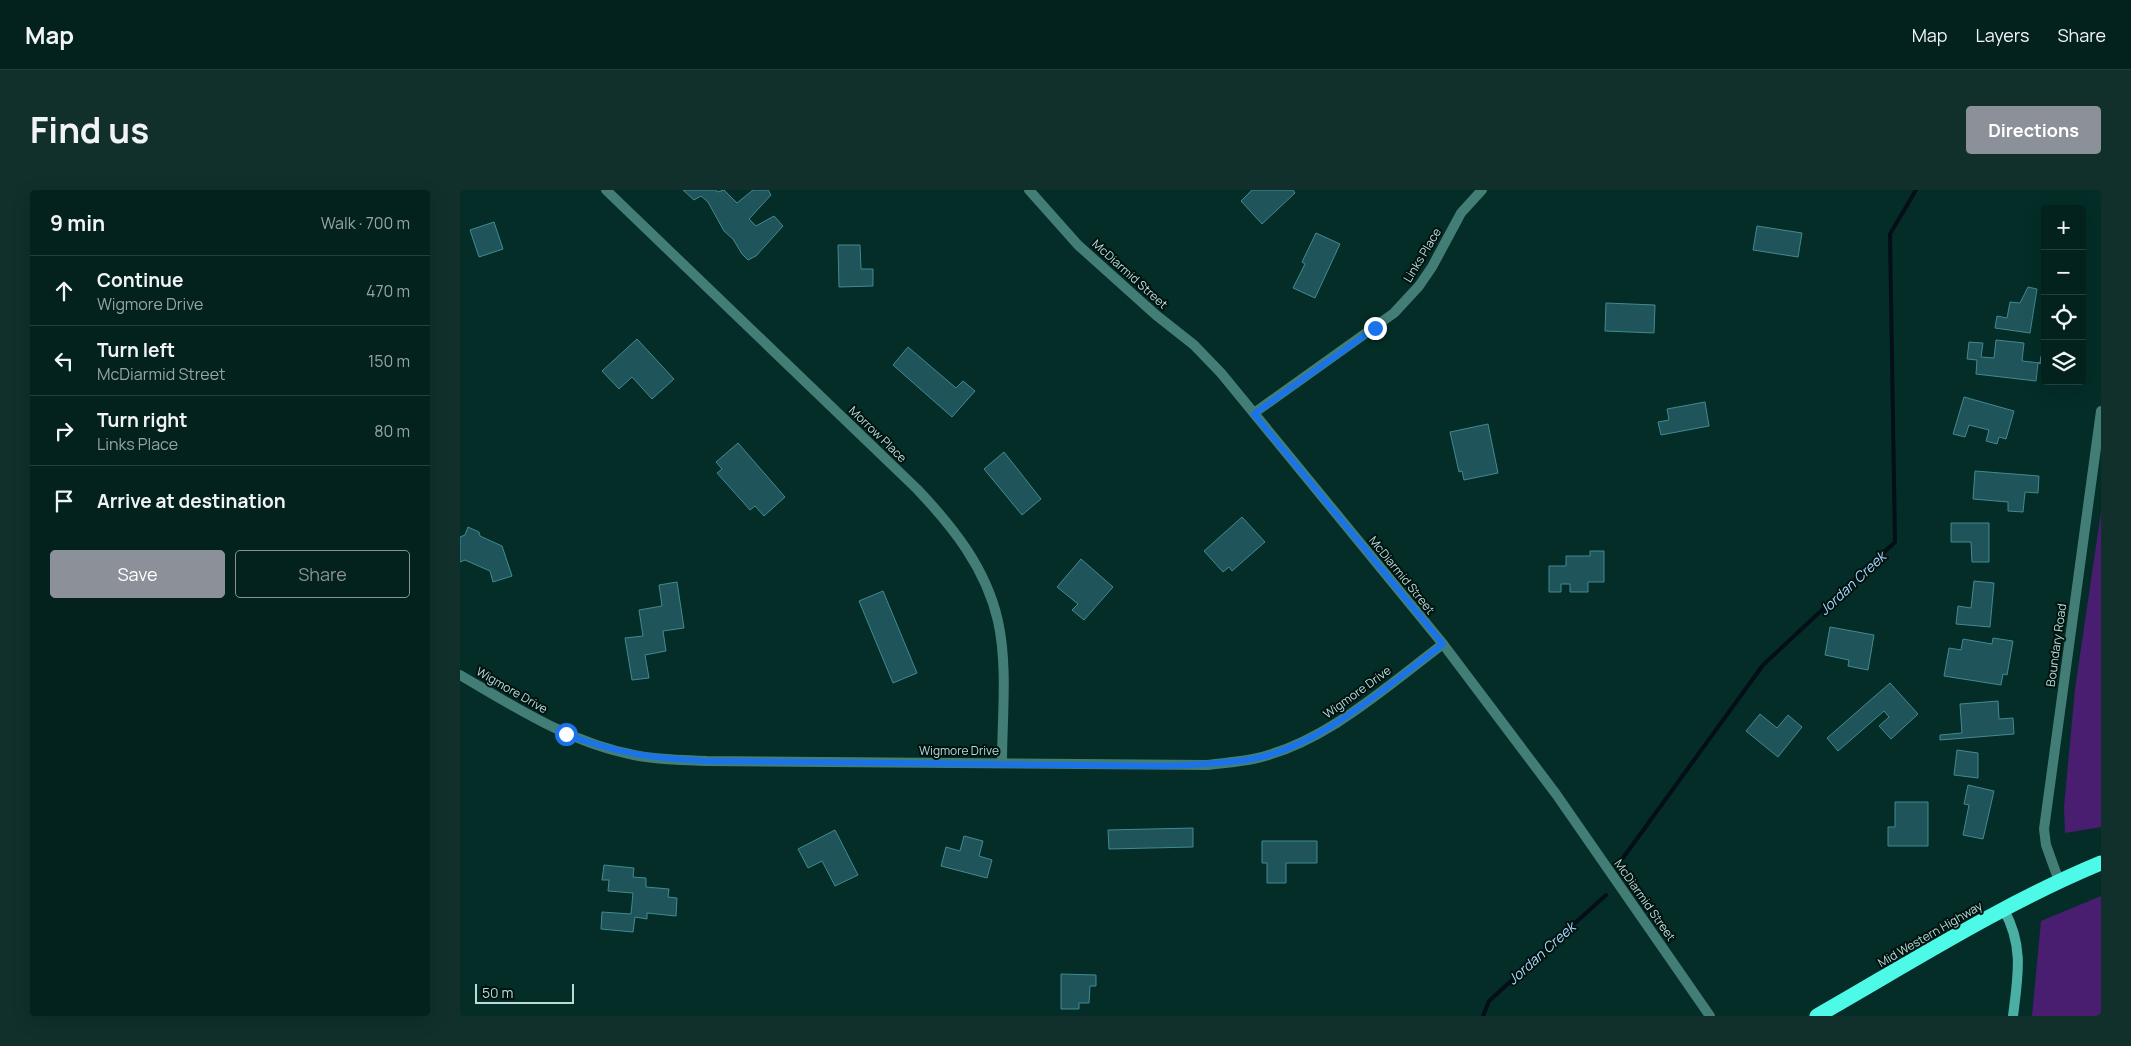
<!DOCTYPE html>
<meta charset="utf-8">
<style>
body{margin:0;font-family:Manrope,sans-serif;background:#112f2b;color:#f1f3f6}
.controls{position:absolute;right:15px;top:15px;display:grid;overflow:hidden;border-radius:5px;box-shadow:0 5px 20px #0002}
.controls button{width:45px;height:45px;display:grid;place-items:center;padding:0;border:0;border-bottom:1px solid #243f3c;background:#03221e;color:#f1f3f6;font:25px sans-serif}
.scale{position:absolute;left:15px;bottom:12px;width:99px;box-sizing:border-box;padding-left:5px;border:2px solid #badcd7;border-top:0;font-size:14px;line-height:18px;white-space:nowrap;color:#badcd7;-webkit-text-stroke:4px #001310;paint-order:stroke}
.stop{position:absolute;width:15px;height:15px;margin:-11px;border:4px solid #1a73e8;border-radius:50%;background:#fff}
.stop.end{background:#1a73e8;border-color:#fff;box-shadow:0 1px 5px #0008}
.list{margin:0;padding:0;list-style:none}
h2{display:flex;justify-content:space-between;align-items:center;height:65px;margin:0;padding:0 20px;font-size:21px}
h2 small{font-size:16px;font-weight:400;color:#97a4a4}
.list li{display:grid;grid-template-columns:32px 1fr auto;gap:15px;align-items:center;box-sizing:border-box;height:70px;padding:0 20px;border-top:1px solid #243f3c}
.list b{display:block;font-size:19px;white-space:nowrap}
.list p{margin:0;font-size:16px;white-space:nowrap;color:#97a4a4}
.list em{font-size:16px;font-style:normal;color:#97a4a4}
.actions{display:flex;gap:10px;padding:15px 20px}
.actions a{flex:1;padding:11px 0;border:1px solid #8c9099;border-radius:5px;text-align:center;font-size:18px;color:#8c9099}
.actions .main{background:#8c9099;color:#fff}
.icon{flex:none;width:28px;height:28px;fill:none;stroke:currentColor;stroke-width:2;stroke-linecap:round;stroke-linejoin:round}
.map{position:relative;flex:none;width:1641px;height:826px;overflow:hidden;border-radius:5px}
header{display:flex;align-items:center;gap:30px;box-sizing:border-box;height:70px;padding:0 25px;background:#03221e;border-bottom:1px solid #243f3c}
header strong{font-size:24px}
nav{display:flex;gap:28px;margin-inline-start:auto;font-size:18px}
.intro{display:flex;align-items:center;justify-content:space-between;box-sizing:border-box;height:120px;padding:0 30px}
h1{margin:0;font-size:35px}
.button{padding:12px 22px;border-radius:5px;background:#8c9099;color:#fff;font-size:18px;font-weight:700}
main{display:flex;gap:30px;padding:0 30px}
aside{flex:1;background:#03221e;border-radius:5px;box-shadow:0 5px 20px #0002}
.map>svg:first-child{display:block}
</style>
<header>
<strong>Map</strong>
<nav><a>Map</a><a>Layers</a><a>Share</a></nav>
</header>
<div class="intro"><h1>Find us</h1><a class="button">Directions</a></div>
<main>
<aside>
<h2>9 min<small>Walk · 700 m</small></h2>
<ul class="list">
<li><svg class="icon" aria-label="ahead" viewBox="0 0 24 24"><path d="M12 20V5M6 11l6-6 6 6"/></svg><div><b>Continue</b><p>Wigmore Drive</p></div><em>470 m</em></li>
<li><svg class="icon" aria-label="left" viewBox="0 0 24 24"><path d="M17 20v-9H6M10 6l-5 5 5 5"/></svg><div><b>Turn left</b><p>McDiarmid Street</p></div><em>150 m</em></li>
<li><svg class="icon" aria-label="right" viewBox="0 0 24 24"><path d="M7 20v-9h11M14 6l5 5-5 5"/></svg><div><b>Turn right</b><p>Links Place</p></div><em>80 m</em></li>
<li><svg class="icon" aria-label="arrive" viewBox="0 0 24 24"><path d="M6 21V4h12l-3 4 3 4H6"/></svg><div><b>Arrive at destination</b></div></li>
</ul>
<div class="actions"><a class="main">Save</a><a>Share</a></div>
</aside>
<div class="map">
<svg width="1641" height="826" viewBox="0 0 1641 826">
<rect width="100%" height="100%" fill="#042d28"/>
<g fill="#491d70">
<polygon points="1641,322 1641,637 1605,643 1604,617 1615,499"/>
<polygon points="1641,706 1641,826 1572,826 1581,731"/>
</g>
<g fill="none" stroke-linecap="round" stroke-linejoin="round">
<g stroke="#030e18" stroke-width="4">
<polyline points="1163,668 1303,475 1435,352 1430,44 1456,0"/>
<polyline points="1023,826 1029,811 1146,705"/>
</g>
</g>
<g fill="#1f555a" stroke="#418a92">
<polygon points="223,0 256,0 257,2 264,0 277,13 293,0 308,0 311,5 289,29 296,36 314,26 323,36 296,66 288,70 282,64 273,49 264,41 248,12 241,6 234,10"/>
<polygon points="792,0 833,0 835,3 802,34 781,11"/>
<polygon points="34,32 43,59 19,67 10,40"/>
<polygon points="1297,36 1342,43 1338,67 1293,60"/>
<polygon points="856,43 880,54 855,108 833,98 845,74 842,72"/>
<polygon points="378,55 400,55 401,79 413,79 413,96 379,97"/>
<polygon points="1568,97 1577,99 1570,143 1535,138 1537,126 1547,128 1550,112 1560,113"/>
<polygon points="1146,113 1195,115 1194,143 1145,141"/>
<polygon points="177,149 214,189 192,209 172,187 159,199 142,181"/>
<polygon points="1536,150 1564,153 1562,171 1580,173 1581,166 1585,166 1584,174 1578,173 1576,191 1516,184 1517,170 1507,169 1509,152 1523,153 1521,167 1534,168"/>
<polygon points="448,157 496,198 503,191 515,201 492,227 433,175"/>
<polygon points="1504,207 1554,221 1546,249 1539,247 1537,254 1526,251 1529,240 1509,235 1505,247 1493,244"/>
<polygon points="1245,212 1249,236 1201,245 1198,232 1209,230 1207,219"/>
<polygon points="1028,234 1038,283 1004,290 1002,281 999,282 990,242"/>
<polygon points="278,253 325,307 304,326 295,316 290,320 257,283 262,279 256,272"/>
<polygon points="544,262 581,309 562,325 524,279"/>
<polygon points="1515,281 1579,286 1578,303 1565,302 1563,322 1548,321 1548,312 1513,309"/>
<polygon points="782,327 805,352 772,381 769,377 763,382 744,361"/>
<polygon points="1491,333 1529,333 1529,372 1512,372 1511,352 1491,352"/>
<polygon points="8,337 19,342 20,346 42,356 52,386 33,392 30,381 5,370 0,372 0,347 5,345"/>
<polygon points="1130,361 1144,361 1144,392 1128,392 1128,402 1110,402 1110,394 1101,394 1101,402 1089,402 1089,376 1106,376 1106,366 1130,366"/>
<polygon points="621,369 653,397 624,430 612,420 618,414 597,397"/>
<polygon points="1514,391 1534,393 1530,437 1496,434 1498,416 1511,418"/>
<polygon points="217,392 224,438 203,441 206,461 185,465 189,488 172,490 165,448 183,446 179,420 202,416 199,395"/>
<polygon points="423,401 457,483 433,493 399,411"/>
<polygon points="1370,437 1414,445 1408,480 1388,476 1389,470 1365,465"/>
<polygon points="1533,448 1553,451 1547,485 1543,484 1541,495 1484,486 1489,458 1501,460 1503,449 1532,454"/>
<polygon points="1430,493 1458,524 1431,549 1419,536 1429,527 1424,521 1378,561 1367,548"/>
<polygon points="1538,511 1539,529 1553,528 1554,544 1480,550 1480,545 1502,543 1500,514"/>
<polygon points="1300,524 1317,538 1328,525 1342,537 1318,567 1286,541"/>
<polygon points="1497,560 1518,563 1518,588 1494,585"/>
<polygon points="1508,595 1534,601 1523,649 1503,645 1509,615 1504,614"/>
<polygon points="1435,612 1468,612 1468,656 1428,656 1428,637 1435,637"/>
<polygon points="733,638 733,657 649,659 648,640"/>
<polygon points="375,640 398,685 375,696 362,671 348,678 338,659"/>
<polygon points="504,646 523,651 519,666 532,670 527,688 481,676 486,657 500,661"/>
<polygon points="802,651 857,651 857,673 826,673 826,693 807,693 807,673 802,673"/>
<polygon points="144,675 174,678 173,687 186,688 186,697 209,699 208,707 217,708 216,726 187,723 187,729 175,727 173,742 141,739 142,722 171,724 173,703 148,701 149,690 142,690"/>
<polygon points="601,784 636,785 636,796 630,796 629,813 619,813 619,819 601,819"/>
</g>
<g fill="none" stroke-linecap="round" stroke-linejoin="round">
<g stroke="#437e76" stroke-width="10">
<path d="M 146,0 L 457,299 C 493,337 526,378 538,431 C 548,477 542,527 542,573"/>
<polyline points="569,0 618,55 696,125 734,155 761,183 983,454 1096,604 1250,826"/>
<polyline points="794,223 934,123 959,96 972,77 1001,23 1022,0"/>
<path d="M 0,485 C 55,517 110,553 174,565 C 198,570 222,570 247,571 L 747,575 C 762,573 778,572 793,569 C 864,554 926,497 983,454"/>
<polyline points="1599,691 1586,655 1584,639 1641,221"/>
</g>
<path stroke="#4bb0a4" stroke-width="10" d="M 1544,720 C 1564,756 1558,786 1553,826"/>
<path stroke="#4cfae7" stroke-width="15" d="M 1357,826 C 1450,773 1542,714 1641,673"/>
</g>
<g fill="none" stroke-linecap="round" stroke-linejoin="round">
<path stroke="#1a73e8" stroke-width="6" d="M 106,544 C 158,564 192,568 247,571 L 704,576 C 733,575 763,574 792,569 C 859,557 929,495 983,454 L 794,224 L 915,138"/>
</g>
<g text-anchor="middle" dominant-baseline="central" stroke-width="4" stroke-linejoin="round" paint-order="stroke">
<g font-size="12" fill="#badcd7" stroke="#001310">
<text transform="translate(962 65) rotate(-59)">Links Place</text>
<text transform="translate(670 84) rotate(42)">McDiarmid Street</text>
<text transform="translate(418 244) rotate(44)">Morrow Place</text>
<text transform="translate(942 385) rotate(51)">McDiarmid Street</text>
<text transform="translate(1596 455) rotate(-82)">Boundary Road</text>
<text transform="translate(52 500) rotate(30)">Wigmore Drive</text>
<text transform="translate(897 502) rotate(-36)">Wigmore Drive</text>
<text x="499" y="560">Wigmore Drive</text>
<text transform="translate(1185 710) rotate(55)">McDiarmid Street</text>
<text transform="translate(1470 744) rotate(-30)">Mid Western Highway</text>
</g>
<g font-size="14" font-style="italic" fill="#aed9fe" stroke="#001310">
<text transform="translate(1392 393) rotate(-43)">Jordan Creek</text>
<text transform="translate(1081 763) rotate(-42)">Jordan Creek</text>
</g>
</g>
</svg>
<div class="controls">
<button>+</button>
<button>−</button>
<button><svg class="icon" aria-label="locate" viewBox="0 0 24 24"><circle cx="12" cy="12" r="6"/><path d="M12 2v4M12 18v4M2 12h4M18 12h4"/></svg></button>
<button><svg class="icon" aria-label="layers" viewBox="0 0 24 24"><path d="M12 4l9 5-9 5-9-5zM3 14l9 5 9-5"/></svg></button>
</div>
<div class="scale">50 m</div>
<div class="stop" style="left:106px;top:544px"></div>
<div class="stop end" style="left:915px;top:138px"></div>
</div>
</main>
